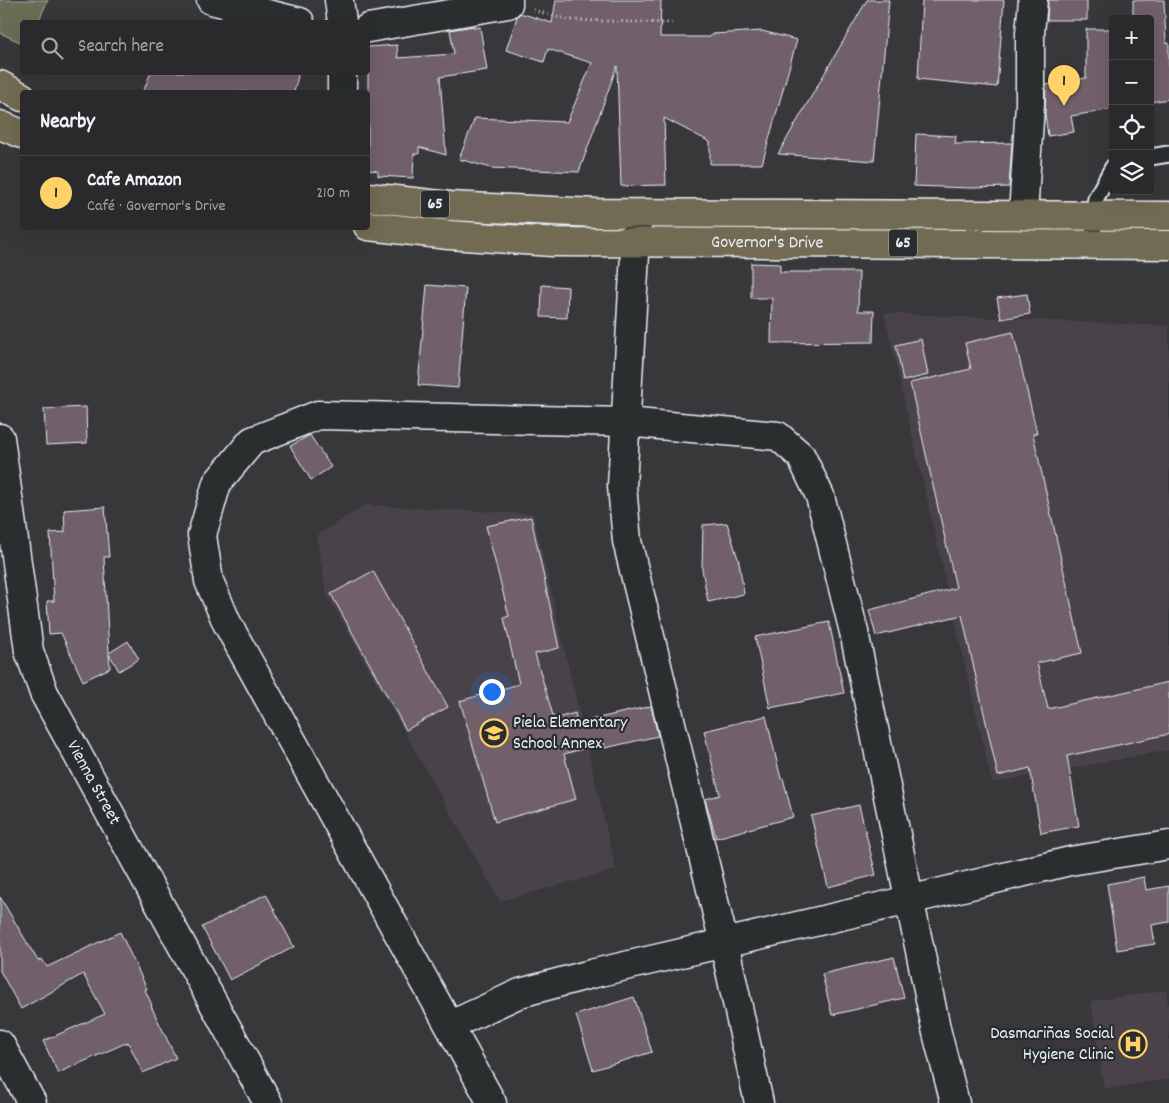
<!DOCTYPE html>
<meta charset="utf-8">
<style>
body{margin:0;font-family:Dekko,sans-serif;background:#323134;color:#f1f3f6}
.controls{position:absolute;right:15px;top:15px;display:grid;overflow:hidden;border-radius:5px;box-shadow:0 5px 20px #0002}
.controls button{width:45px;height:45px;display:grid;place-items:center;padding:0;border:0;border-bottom:1px solid #464548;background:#2a292c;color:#f1f3f6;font:25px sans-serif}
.you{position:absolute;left:491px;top:691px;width:18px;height:18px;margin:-12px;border:4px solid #fff;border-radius:50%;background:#1a73e8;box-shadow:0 0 0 8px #1a73e833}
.badge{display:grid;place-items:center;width:32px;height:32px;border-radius:50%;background:#ffd166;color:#111;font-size:16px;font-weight:700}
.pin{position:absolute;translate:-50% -41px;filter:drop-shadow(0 1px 2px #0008)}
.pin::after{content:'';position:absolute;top:26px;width:18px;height:15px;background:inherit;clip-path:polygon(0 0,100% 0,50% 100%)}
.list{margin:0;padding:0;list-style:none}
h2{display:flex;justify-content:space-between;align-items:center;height:65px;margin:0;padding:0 20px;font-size:21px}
h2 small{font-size:16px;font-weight:400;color:#a5a6a9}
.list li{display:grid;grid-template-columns:32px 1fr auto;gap:15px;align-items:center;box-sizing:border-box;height:75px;padding:0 20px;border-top:1px solid #464548}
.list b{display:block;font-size:19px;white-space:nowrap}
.list p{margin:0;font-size:16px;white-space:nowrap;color:#a5a6a9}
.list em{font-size:16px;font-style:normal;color:#a5a6a9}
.icon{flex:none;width:28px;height:28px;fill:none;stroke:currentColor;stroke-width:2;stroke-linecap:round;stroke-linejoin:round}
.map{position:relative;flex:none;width:1169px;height:1103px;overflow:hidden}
.search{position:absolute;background:#2a292c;box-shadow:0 5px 20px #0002;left:20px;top:20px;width:350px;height:55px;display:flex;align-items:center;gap:12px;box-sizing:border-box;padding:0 18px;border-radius:5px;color:#a5a6a9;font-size:19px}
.panel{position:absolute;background:#2a292c;box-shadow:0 5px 20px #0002;left:20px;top:90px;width:350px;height:140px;border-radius:5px}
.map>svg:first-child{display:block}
</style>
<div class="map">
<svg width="1169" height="1103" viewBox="0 0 1169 1103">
<rect width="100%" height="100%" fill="#38373a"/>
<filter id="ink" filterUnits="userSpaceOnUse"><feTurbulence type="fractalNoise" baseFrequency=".02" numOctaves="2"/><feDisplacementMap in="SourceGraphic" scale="10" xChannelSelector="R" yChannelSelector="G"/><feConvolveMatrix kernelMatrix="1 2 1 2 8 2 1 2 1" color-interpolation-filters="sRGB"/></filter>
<g filter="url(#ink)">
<g fill="#494349">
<polygon points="884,313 1169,326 1169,750 992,783"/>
<polygon points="365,505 533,514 616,870 500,901 327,595 316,536"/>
<polygon points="1166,990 1169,1009 1169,1079 1104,1089 1091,1001"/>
</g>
<polygon fill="#676e54" stroke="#a8b0a6" points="0,0 48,0 38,22 22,22 22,43 0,33"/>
<g fill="#71606b" stroke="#e8f1f8">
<polygon points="556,0 661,0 660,37 710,37 712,34 762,31 797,40 762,164 710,164 710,142 664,118 666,185 621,186 617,66 579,172 491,168 459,159 475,118 567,122 592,63 548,49 544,62 506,50 517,17 520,13 552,23"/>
<polygon points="867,0 889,0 874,161 778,154"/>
<polygon points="922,0 1004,0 997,87 918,79"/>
<polygon points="1048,0 1087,0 1087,20 1047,20"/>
<polygon points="1133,0 1164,0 1166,43 1169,43 1169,99 1150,102 1150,19 1133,19"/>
<polygon points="474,26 474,28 480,27 487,70 440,77 446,155 419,147 419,154 414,154 413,178 378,176 378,171 368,170 368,47 397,45 398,58 454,54 450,30"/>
<polygon points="1086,29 1113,29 1113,109 1071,116 1074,132 1048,136 1045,114 1046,85 1086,78"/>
<polygon points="151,72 299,72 294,92 143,92"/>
<polygon points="916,134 956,136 955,144 1012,143 1009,187 970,188 914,186"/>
<polygon points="751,263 780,264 780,272 859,272 858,311 874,311 873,342 771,343 772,298 751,298"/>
<polygon points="427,285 466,288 458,388 418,385"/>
<polygon points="542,285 568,287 567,318 541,317"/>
<polygon points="1027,294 1030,314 1001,319 997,298"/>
<polygon points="1013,332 1037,433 1033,434 1082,653 1037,663 1048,709 1169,682 1169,734 1067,756 1079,826 1041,833 1030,768 998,776 962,615 876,636 869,610 956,588 910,383 971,369 965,343"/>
<polygon points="921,339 928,375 903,381 896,345"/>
<polygon points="86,407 87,443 46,445 44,409"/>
<polygon points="310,435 331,467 311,480 290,446"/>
<polygon points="105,507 109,557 104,557 109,653 128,641 139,659 119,671 109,654 110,668 83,681 61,633 49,634 47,601 54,601 50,533 65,532 64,510"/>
<polygon points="531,517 559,648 535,654 554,719 575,713 577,723 651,706 658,736 605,748 604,743 564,754 576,799 495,822 460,701 519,684 504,618 509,616 486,526"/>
<polygon points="727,523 739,562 744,594 708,602 702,569 703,525"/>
<polygon points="373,571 448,707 406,730 331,594"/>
<polygon points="829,622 844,693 770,708 755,637"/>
<polygon points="766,716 781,779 783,778 793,817 716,838 705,799 720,795 704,731"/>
<polygon points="859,805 876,875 828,887 811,816"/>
<polygon points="1144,877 1146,890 1169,886 1169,922 1152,925 1155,944 1117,950 1107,884"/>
<polygon points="266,894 294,947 230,980 202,927"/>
<polygon points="0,897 38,961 42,959 47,967 120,932 147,989 145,990 152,1005 151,1006 176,1058 143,1073 128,1042 58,1073 43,1041 105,1014 83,974 21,1009 0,971"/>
<polygon points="894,957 904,998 832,1015 822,974"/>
<polygon points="634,997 652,1052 593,1070 576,1015"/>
</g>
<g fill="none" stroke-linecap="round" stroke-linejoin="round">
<g stroke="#e8f1f8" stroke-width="19">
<g id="lane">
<polyline points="1150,157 1169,154"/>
<polyline points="1094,244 1093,216 1096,198 1113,167"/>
</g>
</g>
<g stroke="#e8f1f8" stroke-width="31">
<g id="street">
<polyline points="211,0 300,22"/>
<polyline points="339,0 342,22"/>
<polyline points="368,28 508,4 508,0"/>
<polyline points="342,92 342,72"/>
<polyline points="1023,215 1030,104 1030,33 1033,0"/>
<polyline points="637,218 622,486 627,541 724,943 759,1103"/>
<path id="s1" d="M 0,438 L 29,651 L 44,693 L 268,1103"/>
<polyline points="451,1025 520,993 591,974 909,900 1070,861 1169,845"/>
<polyline points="0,1044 32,1103"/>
<polyline points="492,1103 227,623 209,581 202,535 217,483 252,441 318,415 626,422 778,436 801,456 820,496 854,632 937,1033 955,1103"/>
</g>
</g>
<g stroke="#e8f1f8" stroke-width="31">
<g id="highway">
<polyline points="0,85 22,97"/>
<polyline points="0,125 22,134"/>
<polyline points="368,197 450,206 596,213 1169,216"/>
<path id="s2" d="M 368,226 L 449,235 L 552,242 L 1169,245"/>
</g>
</g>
<polyline stroke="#e8f1f8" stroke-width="3" stroke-dasharray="1 4" stroke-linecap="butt" points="533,10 569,20 672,23"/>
<use href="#lane" stroke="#2a2d2e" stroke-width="15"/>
<use href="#street" stroke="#2a2d2e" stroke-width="28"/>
<use href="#highway" stroke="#736b52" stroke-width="28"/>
</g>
</g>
<defs>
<g id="school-ring" transform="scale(1.4375)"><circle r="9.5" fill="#2a2d2e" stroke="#ffd166" stroke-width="1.5"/><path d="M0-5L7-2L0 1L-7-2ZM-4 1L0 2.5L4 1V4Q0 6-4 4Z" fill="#ffd166"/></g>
<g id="hospital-ring" transform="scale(1.4375)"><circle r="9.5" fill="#2a2d2e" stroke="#ffd166" stroke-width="1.5"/><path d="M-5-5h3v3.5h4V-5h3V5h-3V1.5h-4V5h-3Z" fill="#ffd166"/></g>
</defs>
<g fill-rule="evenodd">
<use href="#school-ring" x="494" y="733"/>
<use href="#hospital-ring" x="1133" y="1044"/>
</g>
<g text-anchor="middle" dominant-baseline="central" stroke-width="4.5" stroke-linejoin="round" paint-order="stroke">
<g fill="#2a2d2e" stroke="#afb6bb" stroke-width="1">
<rect x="421" y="190.5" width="28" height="27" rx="4"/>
<rect x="889" y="229.5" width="28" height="27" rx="4"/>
</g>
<g font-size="16" font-weight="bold" fill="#e8f1f8">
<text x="435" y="204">65</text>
<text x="903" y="243">65</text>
</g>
<g font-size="18" fill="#e8f1f8" stroke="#2a2d2e">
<text stroke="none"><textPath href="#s2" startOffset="400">Governor's Drive</textPath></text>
<text stroke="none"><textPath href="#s1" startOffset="362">Vienna Street</textPath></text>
</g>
<g font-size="18" fill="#e8f1f8" stroke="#2a2d2e" text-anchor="start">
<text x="513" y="723">Piela Elementary<tspan x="513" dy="21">School Annex</tspan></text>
<text x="1114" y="1034" text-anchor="end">Dasmariñas Social<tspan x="1114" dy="21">Hygiene Clinic</tspan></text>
</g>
</g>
</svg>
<div class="controls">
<button>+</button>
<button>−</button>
<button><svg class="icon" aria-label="locate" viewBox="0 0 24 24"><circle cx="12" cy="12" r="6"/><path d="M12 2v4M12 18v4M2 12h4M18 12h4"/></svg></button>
<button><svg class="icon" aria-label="layers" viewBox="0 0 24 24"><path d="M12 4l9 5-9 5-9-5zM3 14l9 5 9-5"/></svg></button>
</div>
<div class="you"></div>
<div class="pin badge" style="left:1064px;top:106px">1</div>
<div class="search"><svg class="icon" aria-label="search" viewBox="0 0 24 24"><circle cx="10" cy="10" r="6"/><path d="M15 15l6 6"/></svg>Search here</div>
<section class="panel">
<h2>Nearby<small></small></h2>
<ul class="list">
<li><span class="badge">1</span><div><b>Cafe Amazon</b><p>Café · Governor's Drive</p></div><em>210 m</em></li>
</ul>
</section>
</div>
